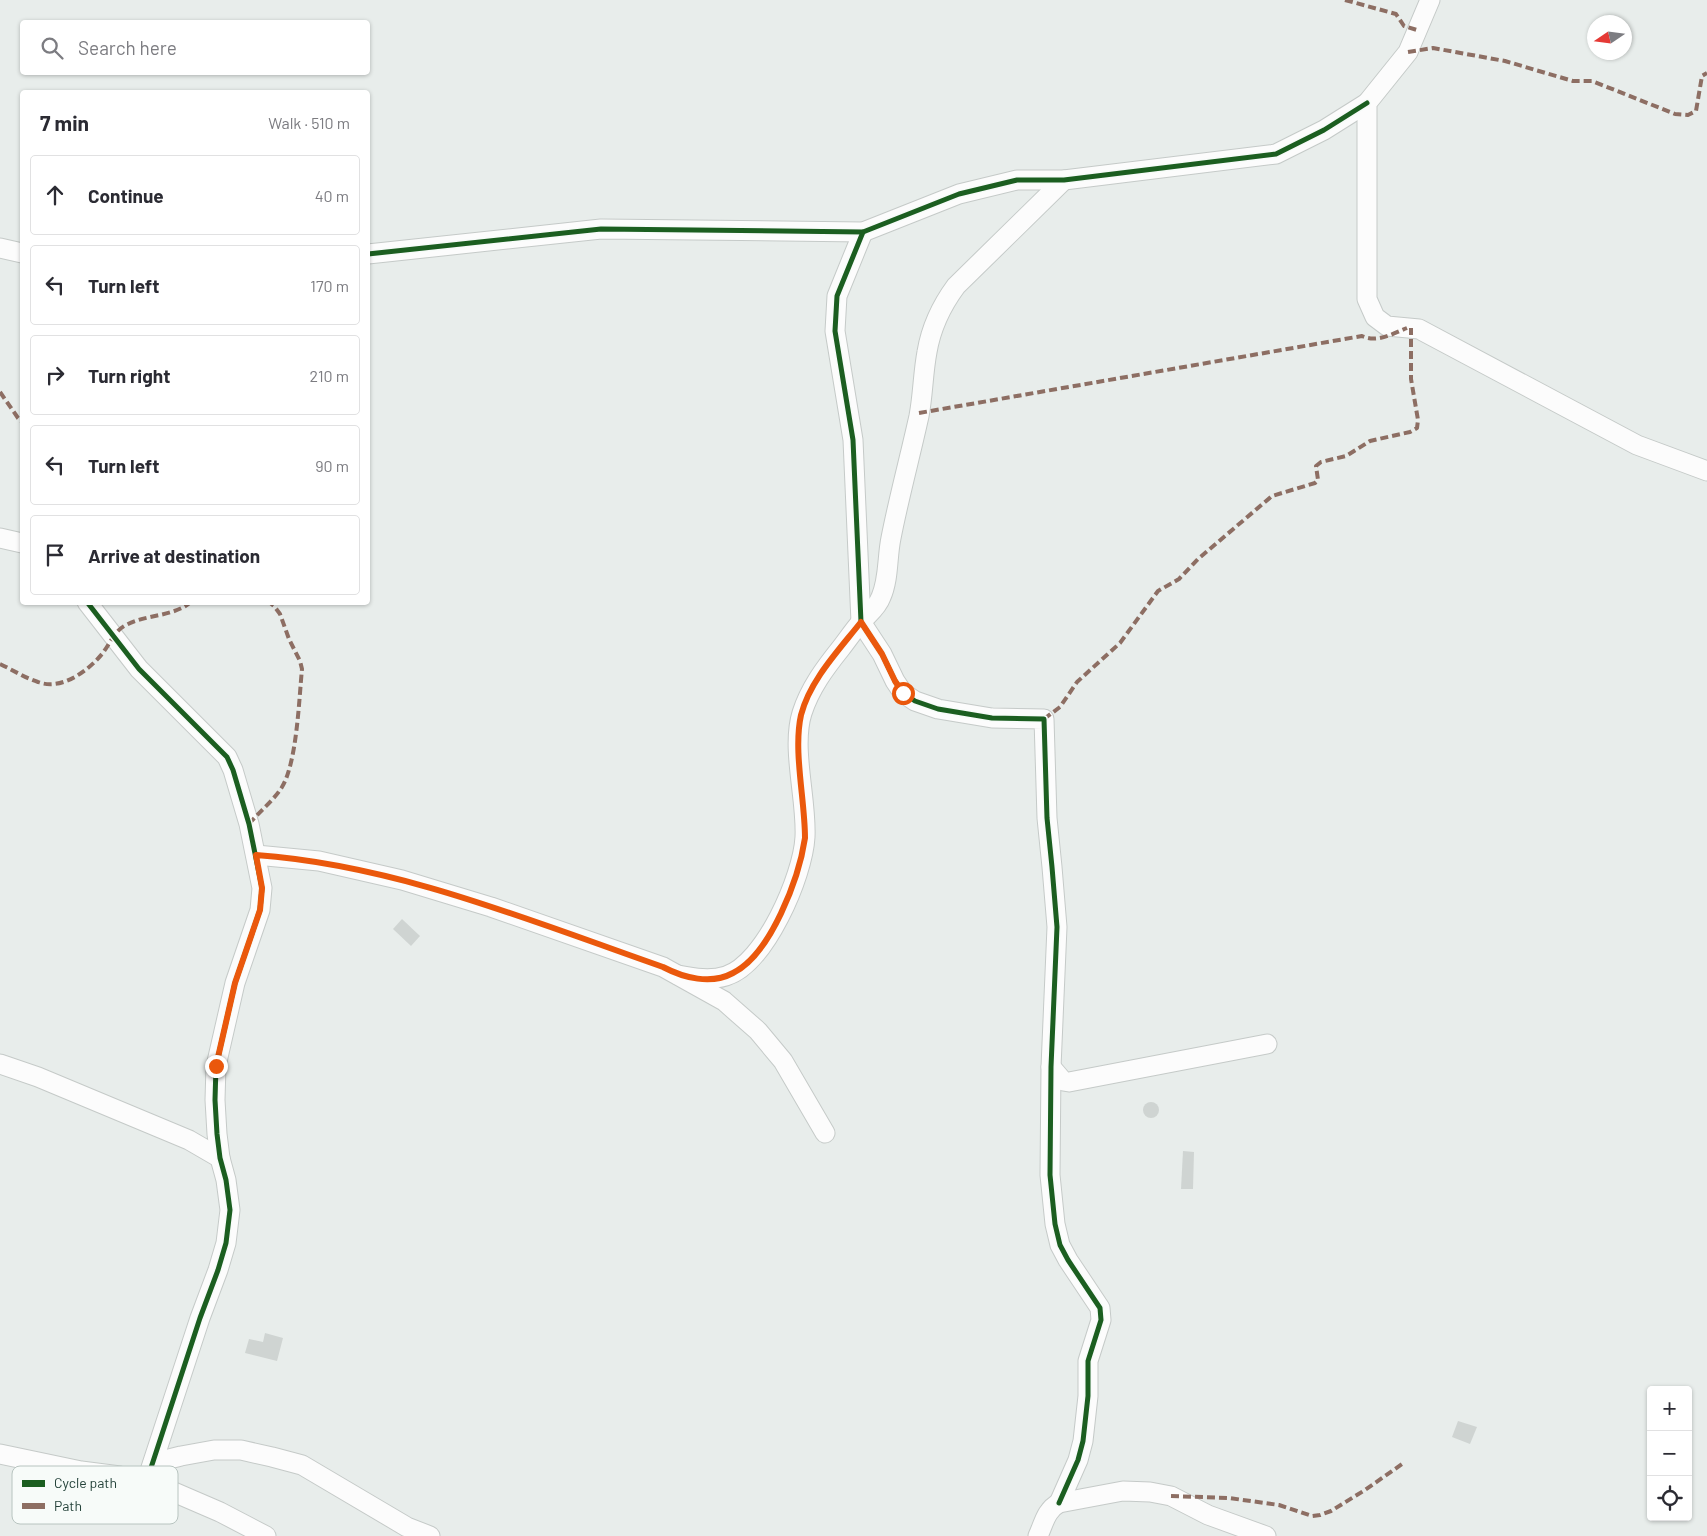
<!DOCTYPE html>
<meta charset="utf-8">
<style>
body{margin:0;font-family:Barlow,sans-serif;background:#f2f2f3;color:#2b2b33}
.controls{position:absolute;right:15px;bottom:15px;display:grid;overflow:hidden;border-radius:5px;box-shadow:0 1px 4px #0004}
.controls button{width:45px;height:45px;display:grid;place-items:center;padding:0;border:0;border-bottom:1px solid #e1e1e2;background:#fff;color:#2b2b33;font:25px sans-serif}
.compass{position:absolute;left:1587px;top:15px;width:45px;height:45px;border-radius:50%;background:#fff;box-shadow:0 1px 4px #0004;rotate:257deg}
.stop{position:absolute;width:15px;height:15px;margin:-11px;border:4px solid #ea580c;border-radius:50%;background:#fff}
.stop.end{background:#ea580c;border-color:#fff;box-shadow:0 1px 5px #0008}
.list{margin:0;padding:0;list-style:none}
h2{display:flex;justify-content:space-between;align-items:center;height:65px;margin:0;padding:0 20px;font-size:21px}
h2 small{font-size:16px;font-weight:400;color:#7c7c81}
.list li{display:grid;grid-template-columns:32px 1fr auto;gap:15px;align-items:center;box-sizing:border-box;height:80px;margin:0 10px 10px;padding:0 10px;border:1px solid #e1e1e2;border-radius:5px}
.list b{display:block;font-size:19px;white-space:nowrap}
.list em{font-size:16px;font-style:normal;color:#7c7c81}
.icon{flex:none;width:28px;height:28px;fill:none;stroke:currentColor;stroke-width:2;stroke-linecap:round;stroke-linejoin:round}
.map{position:relative;flex:none;width:1707px;height:1536px;overflow:hidden}
.search{position:absolute;background:#fff;box-shadow:0 1px 4px #0004;left:20px;top:20px;width:350px;height:55px;display:flex;align-items:center;gap:12px;box-sizing:border-box;padding:0 18px;border-radius:5px;color:#7c7c81;font-size:19px}
.panel{position:absolute;background:#fff;box-shadow:0 1px 4px #0004;left:20px;top:90px;width:350px;height:515px;border-radius:5px}
.map>svg:first-child{display:block}
</style>
<div class="map">
<svg width="1707" height="1536" viewBox="0 0 1707 1536">
<rect width="100%" height="100%" fill="#e8edeb"/>
<g fill="#cfd4d2">
<polygon points="402,919 420,936 411,946 393,929"/>
<circle cx="1151" cy="1110" r="8"/>
<polygon points="1183,1151 1194,1152 1193,1189 1181,1189"/>
<polygon points="265,1333 283,1338 277,1361 245,1353 249,1339 263,1342"/>
<polygon points="1458,1421 1477,1427 1470,1444 1452,1437"/>
</g>
<g fill="none" stroke-linecap="round" stroke-linejoin="round">
<g stroke="#c5cac8" stroke-width="21">
<g id="street">
<polyline points="1430,0 1408,52 1367,103 1367,299 1375,317 1387,326 1419,329 1637,445 1707,471"/>
<polyline points="863,232 837,296 835,331 853,440 861,622 882,654 895,681 903,693 915,701 938,709 992,718 1044,719 1047,818 1052,867 1057,927 1051,1067 1050,1175 1055,1224 1060,1245 1068,1260 1100,1308 1101,1320 1088,1361 1088,1396 1083,1441 1078,1460 1059,1503"/>
<polyline points="0,248 22,253"/>
<polyline points="368,254 601,229 863,232 959,194 1017,180 1064,180 1276,154 1324,130 1367,103"/>
<polyline points="0,538 22,543"/>
<polyline points="87,602 139,669 227,757 233,770 249,824 262,888 260,910 235,983 216,1066 215,1100 217,1134 220,1158 226,1180 230,1210 226,1243 218,1270 200,1318 146,1483"/>
<polyline points="256,855 319,861 402,880 491,907 663,967 724,1001 758,1031 783,1061 825,1133"/>
<path d="M 678,975 C 694,978 710,981 726,976 C 765,964 803,876 805,837 C 807,800 791,748 802,713 C 810,688 825,668 841,648 C 848,639 854,630 861,622 C 868,614 877,608 881,597 C 889,579 887,557 891,538 C 899,497 910,457 919,416 C 923,395 923,373 927,352 C 931,328 942,305 956,286 L 1064,180"/>
<polyline points="0,1064 38,1077 189,1140 220,1158"/>
<polyline points="1051,1067 1063,1081 1069,1082 1267,1044"/>
<polyline points="0,1454 81,1471 120,1476 169,1490 220,1512 266,1536"/>
<polyline points="153,1463 181,1456 214,1450 241,1450 272,1457 302,1465 407,1527 430,1536"/>
<path d="M 1038,1536 C 1044,1523 1046,1510 1059,1503 L 1123,1491 L 1150,1492 L 1171,1496 L 1208,1515 L 1266,1536"/>
</g>
</g>
<use href="#street" stroke="#fcfcfc" stroke-width="19"/>
<g stroke="#8d6e63" stroke-width="4" stroke-dasharray="8 4" stroke-linecap="butt">
<polyline points="1345,0 1396,14 1404,26 1417,30"/>
<polyline points="1408,52 1433,48 1505,61 1573,81 1592,81 1675,114 1688,115 1696,111 1702,76 1707,73"/>
<polyline points="0,392 18,418 22,422"/>
<path d="M 919,413 L 1362,336 C 1377,343 1392,334 1407,328"/>
<path d="M 0,664 C 13,670 25,678 38,682 C 61,691 88,671 102,654 C 110,644 114,631 126,625 C 147,614 173,617 191,602"/>
<polyline points="1044,719 1060,707 1077,682 1120,643 1158,591 1179,579 1198,559 1272,496 1315,483 1318,480 1316,466 1321,462 1346,456 1370,441 1410,432 1417,428 1418,420 1411,379 1411,328"/>
<path d="M 249,824 C 259,812 274,800 282,787 C 297,762 299,699 302,669 L 300,661 L 289,639 L 280,614 L 274,606 L 269,602"/>
<polyline points="1171,1496 1229,1498 1279,1505 1312,1516 1320,1515 1331,1511 1365,1490 1405,1462"/>
</g>
<g stroke="#f7fbf9" stroke-width="8">
<g id="cycleway">
<polyline points="863,232 837,296 835,331 853,440 861,622 882,654 895,681 903,693 915,701 938,709 992,718 1044,719 1047,818 1052,867 1057,927 1051,1067 1050,1175 1055,1224 1060,1245 1068,1260 1100,1308 1101,1320 1088,1361 1088,1396 1083,1441 1078,1460 1059,1503"/>
<polyline points="368,254 601,229 863,232 959,194 1017,180 1064,180 1276,154 1324,130 1367,103"/>
<polyline points="87,602 139,669 227,757 233,770 249,824 262,888 260,910 235,983 216,1066 215,1100 217,1134 220,1158 226,1180 230,1210 226,1243 218,1270 200,1318 146,1483"/>
</g>
</g>
<use href="#cycleway" stroke="#1b5e20" stroke-width="5"/>
</g>
<g fill="none" stroke-linecap="round" stroke-linejoin="round">
<path stroke="#ea580c" stroke-width="6" d="M 216,1066 L 235,983 L 260,910 L 262,888 L 256,855 C 397,865 531,921 663,967 C 684,978 711,985 733,973 C 771,954 799,878 805,838 C 805,800 793,751 801,715 C 810,680 839,650 861,622 L 882,654 L 895,681 L 903,693"/>
</g>
<rect x="12" y="1466" width="166" height="58" rx="8" fill="#f7fbf9" stroke="#b8c4c0" stroke-width="1"/>
<rect x="22" y="1480" width="23" height="7" fill="#1b5e20"/>
<rect x="22" y="1503" width="23" height="6" fill="#8d6e63"/>
<g font-size="14" fill="#24423a">
<text x="54" y="1488">Cycle path</text>
<text x="54" y="1511">Path</text>
</g>
</svg>
<div class="controls">
<button>+</button>
<button>−</button>
<button><svg class="icon" aria-label="locate" viewBox="0 0 24 24"><circle cx="12" cy="12" r="6"/><path d="M12 2v4M12 18v4M2 12h4M18 12h4"/></svg></button>
</div>
<svg class="compass" viewBox="-18 -18 36 36"><path d="M0-13l5 13h-10z" fill="#e53935"/><path d="M0 13l5-13h-10z" fill="#7c7c81"/></svg>
<div class="stop" style="left:903px;top:693px"></div>
<div class="stop end" style="left:216px;top:1066px"></div>
<div class="search"><svg class="icon" aria-label="search" viewBox="0 0 24 24"><circle cx="10" cy="10" r="6"/><path d="M15 15l6 6"/></svg>Search here</div>
<section class="panel">
<h2>7 min<small>Walk · 510 m</small></h2>
<ul class="list">
<li><svg class="icon" aria-label="ahead" viewBox="0 0 24 24"><path d="M12 20V5M6 11l6-6 6 6"/></svg><div><b>Continue</b></div><em>40 m</em></li>
<li><svg class="icon" aria-label="left" viewBox="0 0 24 24"><path d="M17 20v-9H6M10 6l-5 5 5 5"/></svg><div><b>Turn left</b></div><em>170 m</em></li>
<li><svg class="icon" aria-label="right" viewBox="0 0 24 24"><path d="M7 20v-9h11M14 6l5 5-5 5"/></svg><div><b>Turn right</b></div><em>210 m</em></li>
<li><svg class="icon" aria-label="left" viewBox="0 0 24 24"><path d="M17 20v-9H6M10 6l-5 5 5 5"/></svg><div><b>Turn left</b></div><em>90 m</em></li>
<li><svg class="icon" aria-label="arrive" viewBox="0 0 24 24"><path d="M6 21V4h12l-3 4 3 4H6"/></svg><div><b>Arrive at destination</b></div></li>
</ul>
</section>
</div>
